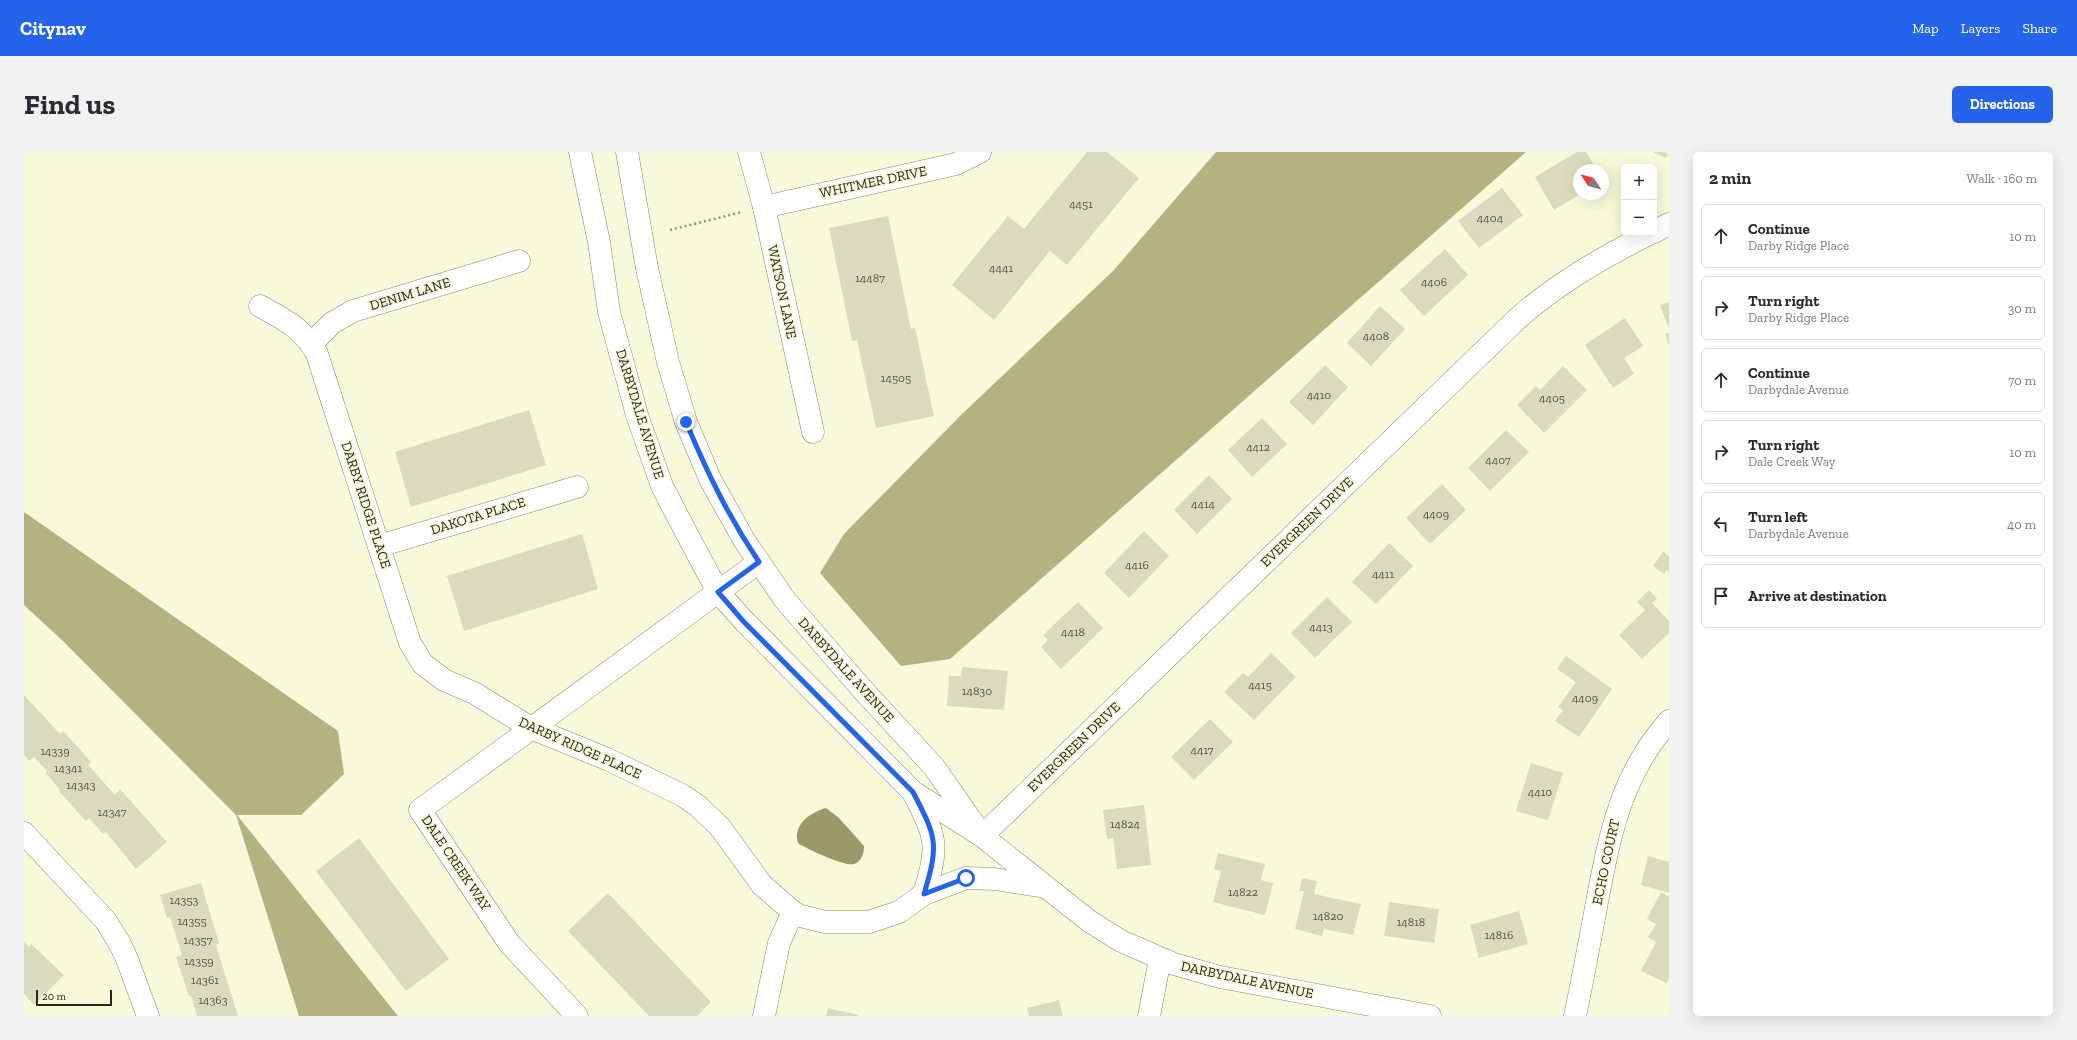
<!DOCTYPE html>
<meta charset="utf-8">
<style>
body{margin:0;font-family:"Zilla Slab",serif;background:#f2f2f3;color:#2b2b33}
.controls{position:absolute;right:12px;top:12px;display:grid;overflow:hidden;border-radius:6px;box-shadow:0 4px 16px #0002}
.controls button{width:36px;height:36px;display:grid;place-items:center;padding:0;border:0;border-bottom:1px solid #e1e1e2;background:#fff;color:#2b2b33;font:20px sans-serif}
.compass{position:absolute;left:1549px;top:12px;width:36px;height:36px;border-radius:50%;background:#fff;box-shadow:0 4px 16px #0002;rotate:306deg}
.scale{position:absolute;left:12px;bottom:10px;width:76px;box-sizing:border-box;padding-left:4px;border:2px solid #28291e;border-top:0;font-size:11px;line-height:14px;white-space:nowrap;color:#28291e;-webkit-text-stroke:3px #f8f8da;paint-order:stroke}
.stop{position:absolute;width:12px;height:12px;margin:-9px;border:3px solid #2563eb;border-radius:50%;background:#fff}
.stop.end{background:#2563eb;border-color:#fff;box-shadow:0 1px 4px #0008}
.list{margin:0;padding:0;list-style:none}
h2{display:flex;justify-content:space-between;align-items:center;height:52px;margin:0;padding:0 16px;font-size:17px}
h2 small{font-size:13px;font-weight:400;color:#7c7c81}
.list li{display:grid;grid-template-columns:26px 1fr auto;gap:12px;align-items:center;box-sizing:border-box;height:64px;margin:0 8px 8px;padding:0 8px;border:1px solid #e1e1e2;border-radius:6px}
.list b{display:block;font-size:15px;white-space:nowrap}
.list p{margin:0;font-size:13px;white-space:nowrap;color:#7c7c81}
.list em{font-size:13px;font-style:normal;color:#7c7c81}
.icon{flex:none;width:22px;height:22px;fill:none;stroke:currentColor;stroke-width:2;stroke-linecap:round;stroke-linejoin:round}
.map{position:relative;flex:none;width:1645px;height:864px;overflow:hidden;border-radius:6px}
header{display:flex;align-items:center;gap:24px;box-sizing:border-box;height:56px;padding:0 20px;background:#2563eb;color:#fff}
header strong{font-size:19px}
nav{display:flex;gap:22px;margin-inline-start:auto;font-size:14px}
.intro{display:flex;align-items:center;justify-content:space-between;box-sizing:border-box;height:96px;padding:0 24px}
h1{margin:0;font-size:28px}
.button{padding:10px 18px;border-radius:6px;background:#2563eb;color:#fff;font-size:14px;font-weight:700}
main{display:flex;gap:24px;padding:0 24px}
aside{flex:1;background:#fff;border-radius:6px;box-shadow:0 4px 16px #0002}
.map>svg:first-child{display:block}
</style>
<header>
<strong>Citynav</strong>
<nav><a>Map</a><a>Layers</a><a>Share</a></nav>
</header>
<div class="intro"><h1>Find us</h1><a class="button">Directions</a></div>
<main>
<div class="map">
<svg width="1645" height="864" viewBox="0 0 1645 864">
<rect width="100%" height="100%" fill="#f8f8da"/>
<g fill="#b3b382">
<polygon points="1192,0 1502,0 926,507 877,514 796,421 820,382 938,262 1089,119"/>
<polygon points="0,360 314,579 320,622 277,663 213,663 374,864 275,864 212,663 40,490 0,453"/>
</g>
<path fill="#9a9969" d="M 802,656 L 815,666 L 840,694 C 840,701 838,709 830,712 C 821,715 783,697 774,691 C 768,673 787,660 802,656 Z"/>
<g fill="#dadbbe">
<polygon points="1063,0 1083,0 1115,26 1043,113 1026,99 970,168 928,133 984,64 1000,77"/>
<polygon points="1553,0 1562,0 1573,18 1555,18 1555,43 1530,58 1511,25"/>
<polygon points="1629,0 1645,0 1645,1 1642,6"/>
<polygon points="1478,36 1499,63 1455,96 1434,69"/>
<polygon points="864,64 887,177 891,176 910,264 852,276 833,188 828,189 805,76"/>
<polygon points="1421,97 1444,123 1400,164 1376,138"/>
<polygon points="1645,150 1645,176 1636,153"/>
<polygon points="1356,154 1381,177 1347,214 1323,191"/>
<polygon points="1601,166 1619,194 1600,206 1610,222 1589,236 1561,193"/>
<polygon points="1645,181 1645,193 1641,182"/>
<polygon points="1301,213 1324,235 1289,273 1265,250"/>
<polygon points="1539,214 1563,238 1520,281 1493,253 1512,234 1516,238"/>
<polygon points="505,258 522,313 387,355 371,300"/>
<polygon points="1238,266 1263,292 1228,325 1204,298"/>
<polygon points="1482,278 1505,300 1466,339 1444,316"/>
<polygon points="1185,323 1208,347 1173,382 1150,358"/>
<polygon points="1418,332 1442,358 1406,392 1382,366"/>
<polygon points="1120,379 1145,404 1105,446 1080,421"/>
<polygon points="558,382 574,437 440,479 423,424"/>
<polygon points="1365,391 1389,414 1352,452 1328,430"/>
<polygon points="1639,400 1645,404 1645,420 1643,418 1640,422 1629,414"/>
<polygon points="1625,438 1633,447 1628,451 1645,469 1645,481 1618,507 1595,483 1621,458 1613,450"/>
<polygon points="1303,445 1328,470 1291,506 1267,481"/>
<polygon points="1054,450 1079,476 1037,517 1017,495 1024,488 1019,483"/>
<polygon points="1247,501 1272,525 1230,568 1200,540 1219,521 1224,525"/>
<polygon points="1542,504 1588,537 1555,585 1531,569 1539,558 1534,555 1552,530 1533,517"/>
<polygon points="938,515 984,519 980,558 923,554 925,524 937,524"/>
<polygon points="0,543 36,582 39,579 52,593 67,610 64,613 91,643 96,637 143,690 112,717 82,680 79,682 65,666 62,669 49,655 35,639 36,638 22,621 23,619 10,605 5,609 0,603"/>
<polygon points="1186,567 1209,590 1170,628 1147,605"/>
<polygon points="1507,611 1539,621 1524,668 1492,659"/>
<polygon points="1120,653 1127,713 1093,717 1089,686 1083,687 1079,658"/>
<polygon points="335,686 425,807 382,839 292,719"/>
<polygon points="1194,701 1241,712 1237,728 1249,731 1241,763 1189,750 1197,719 1190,717"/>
<polygon points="1624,704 1645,710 1645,741 1617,733"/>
<polygon points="1278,726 1293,729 1290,742 1337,752 1329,783 1300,777 1298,784 1271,777 1280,739 1275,739"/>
<polygon points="177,731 195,791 192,793 214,864 173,864 167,844 165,844 152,805 158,803 146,765 143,766 136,743"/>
<polygon points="1637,740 1645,745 1645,828 1642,831 1617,819 1632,790 1624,785 1632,772 1623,767"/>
<polygon points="584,741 687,850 673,864 625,864 544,779"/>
<polygon points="1365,750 1415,757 1410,791 1360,784"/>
<polygon points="1495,759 1504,792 1455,806 1446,773"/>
<polygon points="0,790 5,795 7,792 40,823 10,853 0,842"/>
<polygon points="1035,848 1039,864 1005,864 1003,856"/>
<polygon points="804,856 835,863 835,864 802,864"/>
</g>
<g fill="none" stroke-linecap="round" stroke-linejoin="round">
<g stroke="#89896e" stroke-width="23">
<g id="minor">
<polyline points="725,0 740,55 789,280"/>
<polyline points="740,55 932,12 956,0"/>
<polyline points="1630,80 1645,72"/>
<path d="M 236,154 C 261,168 279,176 293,202 L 386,491 L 399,512 L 420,528 L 450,541 L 507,576 L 583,607 L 658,643 L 674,654 L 696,675 L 738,733 L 769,760 L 777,764 L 801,770 L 845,770 L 875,760 L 900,742 L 942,726 L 970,727 L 1022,735"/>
<polyline points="288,191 308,171 329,159 495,109"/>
<polyline points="355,394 553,335"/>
<path d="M 889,640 C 913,687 915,692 900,742"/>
<polyline points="0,681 81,768 95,790 103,807 124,864"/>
<path d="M 958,684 L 1493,167 C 1534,131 1579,105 1627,81"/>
<polyline points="553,864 485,791 396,658 735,410"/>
<polyline points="740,864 755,791 769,760"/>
<polyline points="1125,864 1136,807"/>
<path d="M 1551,864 C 1559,826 1566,788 1573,750 C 1586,682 1597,623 1645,569"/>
</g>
</g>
<g stroke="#89896e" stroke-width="23">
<g id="tertiary">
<polyline points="556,0 575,90 585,160 613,263 638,334 664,384 694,440 721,470 889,640 958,684 1065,769 1097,789 1150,812 1196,825 1406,864"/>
<polyline points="603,0 623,116 644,210 662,270 686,327 720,388 761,448 838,537 910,615 952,675"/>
</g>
</g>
<polyline stroke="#92937e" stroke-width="2.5" stroke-dasharray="2 3" stroke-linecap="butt" points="646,78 718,60"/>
<use href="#minor" stroke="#fff" stroke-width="22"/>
<use href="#tertiary" stroke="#fff" stroke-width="22"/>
</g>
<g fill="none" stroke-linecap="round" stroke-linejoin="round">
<path stroke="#2563eb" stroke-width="5" d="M 662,270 C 683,320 704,364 735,410 L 694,440 L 720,470 L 889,640 C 913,686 915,692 900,742 L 942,726"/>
</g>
<g text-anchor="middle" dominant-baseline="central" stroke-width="3.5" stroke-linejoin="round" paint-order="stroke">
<g font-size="12" fill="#545646">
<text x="1057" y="52">4451</text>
<text x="1466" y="66">4404</text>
<text x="977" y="116">4441</text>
<text x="846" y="126">14487</text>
<text x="1410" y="130">4406</text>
<text x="1352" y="184">4408</text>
<text x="872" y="226">14505</text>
<text x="1295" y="243">4410</text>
<text x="1528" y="246">4405</text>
<text x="1234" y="295">4412</text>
<text x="1474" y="308">4407</text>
<text x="1179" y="352">4414</text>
<text x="1412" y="362">4409</text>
<text x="1113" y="413">4416</text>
<text x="1359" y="422">4411</text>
<text x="1297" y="475">4413</text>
<text x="1049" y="480">4418</text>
<text x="1236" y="533">4415</text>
<text x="953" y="539">14830</text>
<text x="1561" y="546">4409</text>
<text x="1178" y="598">4417</text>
<text x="31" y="599">14339</text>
<text x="44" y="616">14341</text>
<text x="57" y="633">14343</text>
<text x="1516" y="640">4410</text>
<text x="88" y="660">14347</text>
<text x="1101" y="672">14824</text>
<text x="1219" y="740">14822</text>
<text x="160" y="748">14353</text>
<text x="1304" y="764">14820</text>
<text x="168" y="769">14355</text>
<text x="1387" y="770">14818</text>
<text x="1475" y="783">14816</text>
<text x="174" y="788">14357</text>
<text x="175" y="809">14359</text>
<text x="181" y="828">14361</text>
<text x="189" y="848">14363</text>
</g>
<g font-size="14" fill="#28291e" stroke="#f8f8da">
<text transform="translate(849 30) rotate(-12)">WHITMER DRIVE</text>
<text transform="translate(758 140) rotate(78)">WATSON LANE</text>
<text transform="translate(386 142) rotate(-17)">DENIM LANE</text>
<text transform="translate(616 262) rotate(73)">DARBYDALE AVENUE</text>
<text transform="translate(342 353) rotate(72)">DARBY RIDGE PLACE</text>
<text transform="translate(454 364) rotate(-17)">DAKOTA PLACE</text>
<text transform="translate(1283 370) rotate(-44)">EVERGREEN DRIVE</text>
<text transform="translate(822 518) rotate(48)">DARBYDALE AVENUE</text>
<text transform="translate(1050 595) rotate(-44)">EVERGREEN DRIVE</text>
<text transform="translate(556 596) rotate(24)">DARBY RIDGE PLACE</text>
<text transform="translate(1582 710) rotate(-78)">ECHO COURT</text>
<text transform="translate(432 711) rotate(56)">DALE CREEK WAY</text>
<text transform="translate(1223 828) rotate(12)">DARBYDALE AVENUE</text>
</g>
</g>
</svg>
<div class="controls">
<button>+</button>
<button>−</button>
</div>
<svg class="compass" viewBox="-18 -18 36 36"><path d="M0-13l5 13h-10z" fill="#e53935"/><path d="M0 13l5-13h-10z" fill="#7c7c81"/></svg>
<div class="scale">20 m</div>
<div class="stop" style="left:942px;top:726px"></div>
<div class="stop end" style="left:662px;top:270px"></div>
</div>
<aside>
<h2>2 min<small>Walk · 160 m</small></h2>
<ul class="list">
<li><svg class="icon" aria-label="ahead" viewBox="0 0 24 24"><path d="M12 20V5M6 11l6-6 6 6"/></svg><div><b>Continue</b><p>Darby Ridge Place</p></div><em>10 m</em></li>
<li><svg class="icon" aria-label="right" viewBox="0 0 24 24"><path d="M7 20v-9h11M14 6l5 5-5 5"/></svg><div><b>Turn right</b><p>Darby Ridge Place</p></div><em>30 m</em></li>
<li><svg class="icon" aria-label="ahead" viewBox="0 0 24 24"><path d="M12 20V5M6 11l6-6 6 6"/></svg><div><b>Continue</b><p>Darbydale Avenue</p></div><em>70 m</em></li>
<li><svg class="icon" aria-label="right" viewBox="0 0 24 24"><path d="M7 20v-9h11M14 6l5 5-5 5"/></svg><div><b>Turn right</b><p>Dale Creek Way</p></div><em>10 m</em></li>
<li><svg class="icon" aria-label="left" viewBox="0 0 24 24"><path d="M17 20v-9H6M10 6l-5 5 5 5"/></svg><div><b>Turn left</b><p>Darbydale Avenue</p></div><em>40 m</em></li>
<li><svg class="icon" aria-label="arrive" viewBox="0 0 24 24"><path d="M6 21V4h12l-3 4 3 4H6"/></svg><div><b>Arrive at destination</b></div></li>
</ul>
</aside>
</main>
